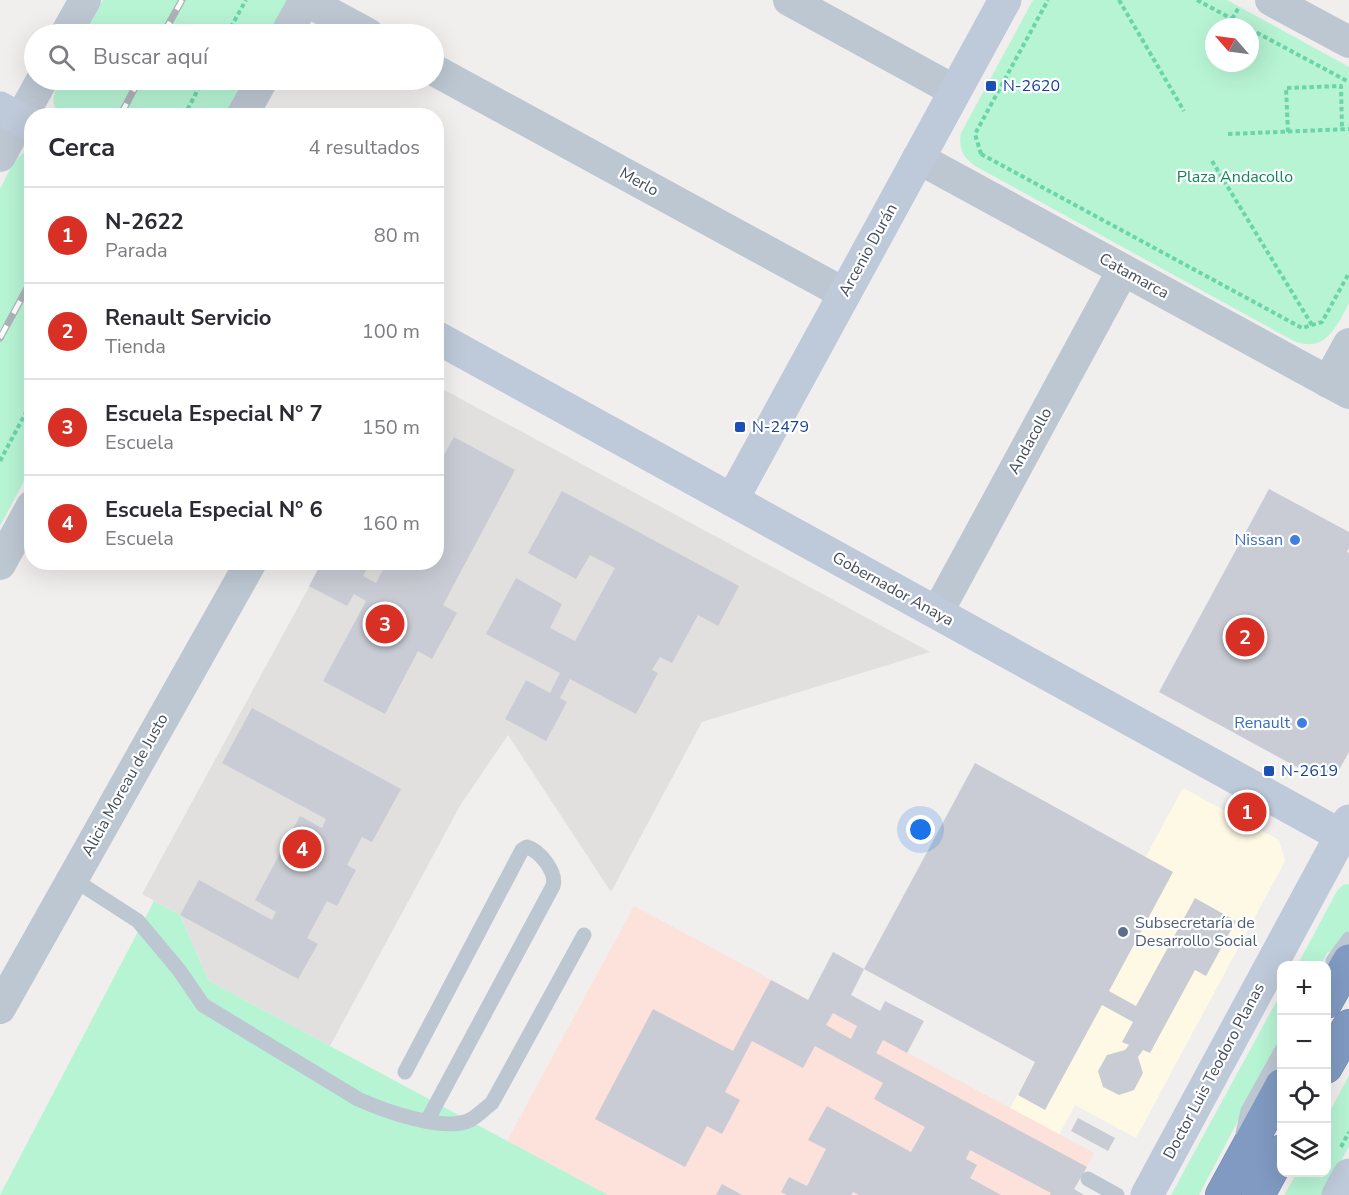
<!DOCTYPE html>
<html lang="es">
<meta charset="utf-8">
<style>
body{margin:0;font-family:"Nunito Sans",sans-serif;background:#f2f2f3;color:#2b2b33}
.controls{position:absolute;right:18px;bottom:18px;display:grid;overflow:hidden;border-radius:12px;box-shadow:0 6px 24px #0002}
.controls button{width:54px;height:54px;display:grid;place-items:center;padding:0;border:0;border-bottom:2px solid #e1e1e2;background:#fff;color:#2b2b33;font:30px sans-serif}
.compass{position:absolute;left:1205px;top:18px;width:54px;height:54px;border-radius:50%;background:#fff;box-shadow:0 6px 24px #0002;rotate:298deg}
.you{position:absolute;left:921px;top:830px;width:21px;height:21px;margin:-15px;border:4px solid #fff;border-radius:50%;background:#1a73e8;box-shadow:0 0 0 9px #1a73e833}
.badge{display:grid;place-items:center;width:39px;height:39px;border-radius:50%;background:#d93025;color:#fff;font-size:20px;font-weight:700}
.pin{position:absolute;translate:-50% -50%;border:3px solid #fff;box-shadow:0 2px 6px #0006}
.list{margin:0;padding:0;list-style:none}
h2{display:flex;justify-content:space-between;align-items:center;height:78px;margin:0;padding:0 24px;font-size:26px}
h2 small{font-size:20px;font-weight:400;color:#7c7c81}
.list li{display:grid;grid-template-columns:39px 1fr auto;gap:18px;align-items:center;box-sizing:border-box;height:96px;padding:0 24px;border-top:2px solid #e1e1e2}
.list b{display:block;font-size:22px;white-space:nowrap}
.list p{margin:0;font-size:20px;white-space:nowrap;color:#7c7c81}
.list em{font-size:20px;font-style:normal;color:#7c7c81}
.icon{flex:none;width:33px;height:33px;fill:none;stroke:currentColor;stroke-width:2;stroke-linecap:round;stroke-linejoin:round}
.map{position:relative;flex:none;width:1349px;height:1195px;overflow:hidden}
.search{position:absolute;background:#fff;box-shadow:0 6px 24px #0002;left:24px;top:24px;width:420px;height:66px;display:flex;align-items:center;gap:15px;box-sizing:border-box;padding:0 21px;border-radius:33px;color:#7c7c81;font-size:22px}
.panel{position:absolute;background:#fff;box-shadow:0 6px 24px #0002;left:24px;top:108px;width:420px;height:462px;border-radius:24px}
.map>svg:first-child{display:block}
</style>
<div class="map">
<svg width="1349" height="1195" viewBox="0 0 1349 1195">
<rect width="100%" height="100%" fill="#f1eeee"/>
<polygon fill="#fef9e5" points="1183,788 1279,840 1285,861 1136,1138 1075,1105 1059,1135 1010,1108"/>
<polygon fill="#e2dfdf" points="437,386 930,652 702,722 611,892 508,735 461,804 330,1046 209,981 180,915 142,894 322,563 436,562"/>
<polygon fill="#fde1db" points="634,906 1094,1153 1074,1189 1084,1195 608,1195 507,1141"/>
<g fill="#b7f4d4" fill-rule="evenodd">
<polygon points="103,0 289,0 271,34 85,34"/>
<path d="M 1033,0 L 1227,0 L 1349,67 L 1349,303 C 1336,328 1324,355 1292,340 L 975,166 C 963,157 958,148 961,133 ZM 1214,27 L 1250,27 L 1250,63 L 1214,63 Z"/>
<path d="M 60,80 L 246,80 L 226,115 L 60,115 C 49,103 54,93 60,80 Z"/>
<path d="M 31,150 L 31,468 L 0,526 L 0,189 C 8,175 14,154 31,150 Z"/>
<polygon points="1349,884 1349,930 1339,948 1327,953 1321,965 1297,966 1337,891 1343,885"/>
<polygon points="154,901 180,915 209,981 608,1195 0,1195"/>
<polygon points="1281,993 1281,1039 1199,1195 1171,1195"/>
<polygon points="1349,1075 1349,1146 1323,1195 1284,1195 1297,1173 1326,1172 1327,1117"/>
</g>
<g fill="#c9ccd4" fill-rule="evenodd">
<polygon points="454,437 515,470 443,605 457,613 432,659 418,651 385,714 323,681 366,601 354,594 347,606 309,586 322,562 371,562 363,576 376,583 387,562 436,562 436,469"/>
<polygon points="1269,489 1349,532 1349,548 1347,552 1349,553 1349,752 1339,770 1317,778 1159,692"/>
<polygon points="562,491 739,586 718,626 698,615 672,663 660,657 652,670 658,673 636,714 570,679 560,698 567,702 546,741 505,719 526,680 550,693 560,673 486,634 516,578 562,604 550,628 575,641 615,568 590,555 576,579 528,553"/>
<polygon points="252,708 401,789 372,842 362,837 347,865 356,870 337,906 327,901 307,938 318,944 298,979 180,915 199,880 272,920 276,912 255,900 300,816 322,828 326,819 222,763"/>
<path d="M 975,763 L 1173,872 L 1109,991 L 1136,1006 L 1195,898 L 1236,921 L 1206,976 L 1195,970 L 1150,1053 L 1143,1050 L 1138,1057 L 1143,1073 L 1134,1090 L 1119,1095 L 1103,1087 L 1098,1071 L 1107,1055 L 1125,1050 L 1129,1045 L 1122,1042 L 1133,1022 L 1102,1005 L 1045,1110 L 1018,1095 L 1035,1062 L 864,969 L 851,995 L 880,1011 L 885,1001 L 924,1021 L 907,1053 L 883,1040 L 876,1053 L 1087,1167 L 1074,1189 L 1084,1195 L 1050,1195 L 1051,1193 L 970,1150 L 966,1159 L 977,1165 L 970,1178 L 1001,1195 L 859,1195 L 853,1192 L 851,1195 L 787,1195 L 781,1192 L 789,1177 L 807,1186 L 826,1149 L 808,1140 L 827,1106 L 911,1152 L 925,1127 L 874,1099 L 883,1083 L 815,1046 L 803,1068 L 752,1041 L 725,1092 L 740,1100 L 722,1134 L 707,1126 L 685,1167 L 595,1119 L 653,1009 L 733,1051 L 771,980 L 808,1000 L 833,952 L 864,969 ZM 833,1013 L 857,1026 L 851,1039 L 826,1025 Z"/>
<polygon points="1078,1118 1115,1138 1108,1151 1071,1131"/>
<polygon points="722,1184 742,1195 716,1195"/>
</g>
<g fill="none" stroke-linecap="round" stroke-linejoin="round">
<g stroke="#6b85ae" stroke-width="34">
<g id="highway">
<polyline points="1326,1002 1349,961"/>
<polyline points="1326,1067 1349,1026"/>
<polyline points="1222,1195 1282,1085"/>
<polyline points="1258,1195 1282,1151"/>
</g>
</g>
<g stroke="#6bd5aa" stroke-width="4" stroke-dasharray="4.5 3" stroke-linecap="butt">
<polyline points="1119,0 1184,111"/>
<polyline points="1197,0 1247,27"/>
<polyline points="1232,19 1239,7"/>
<polyline points="1250,29 1349,82"/>
<polyline points="227,34 246,0"/>
<polyline points="184,116 203,80"/>
<polyline points="1288,132 1286,88 1341,86 1342,129"/>
<polyline points="1228,134 1349,129"/>
<polyline points="981,154 1302,328 1322,322 1349,273"/>
<polyline points="981,154 975,134 1048,0"/>
<polyline points="1212,161 1312,325"/>
<polyline points="0,461 32,401"/>
<polyline points="1341,1147 1349,1132"/>
</g>
<g stroke="#bdc7d2" stroke-width="15">
<path d="M 73,879 L 138,921 L 179,970 L 203,1005 L 358,1099 C 382,1110 445,1133 470,1120 C 478,1116 485,1108 492,1103 L 584,935"/>
<polyline points="1333,961 1349,939"/>
<path d="M 405,1072 L 522,850 L 527,847 C 540,851 557,872 553,886 L 427,1121"/>
<polyline points="1243,1133 1248,1111 1282,1050"/>
<polyline points="1088,1179 1117,1195"/>
</g>
<g stroke="#bdc7d2" stroke-width="32">
<polyline points="305,0 368,34"/>
<polyline points="789,0 955,91"/>
<polyline points="1271,0 1349,42"/>
<polyline points="66,34 85,0"/>
<polyline points="286,34 305,0"/>
<polyline points="434,70 845,294"/>
<polyline points="242,116 262,80"/>
<polyline points="0,156 42,80"/>
<polyline points="918,158 1349,393"/>
<polyline points="1328,382 1349,344"/>
<polyline points="0,564 32,506"/>
<polyline points="937,613 1123,270"/>
<polyline points="0,1008 251,562"/>
</g>
<g stroke="#bec9d9" stroke-width="33">
<polyline points="0,108 32,125"/>
<polyline points="436,337 1349,840"/>
<polyline points="732,500 1005,0"/>
<polyline points="1147,1195 1349,821"/>
<polyline points="1338,1195 1349,1175"/>
</g>
<use href="#highway" stroke="#809ac2" stroke-width="33"/>
<g stroke="#afb2b9" stroke-width="7">
<g id="rail">
<polyline points="163,34 182,0"/>
<polyline points="120,116 139,80"/>
<polyline points="0,338 32,279"/>
</g>
</g>
<use href="#rail" stroke="#fff" stroke-width="4.5" stroke-dasharray="14" stroke-linecap="butt"/>
</g>
<g fill="#1a4fb4" stroke="#fff" stroke-width="2">
<rect x="985" y="80" width="12" height="12" rx="3"/>
<rect x="734" y="421" width="12" height="12" rx="3"/>
<rect x="1263" y="765" width="12" height="12" rx="3"/>
</g>
<g fill="#3f7fe0" stroke="#fff" stroke-width="2">
<circle cx="1295" cy="540" r="6"/>
<circle cx="1302" cy="723" r="6"/>
</g>
<circle fill="#5c6f8a" stroke="#fff" stroke-width="2" cx="1123" cy="932" r="6"/>
<g text-anchor="middle" dominant-baseline="central" stroke-width="4.5" stroke-linejoin="round" paint-order="stroke">
<g font-size="16" fill="#164399" stroke="#fff" text-anchor="start">
<text x="1003" y="86">N-2620</text>
<text x="752" y="427">N-2479</text>
<text x="1281" y="771">N-2619</text>
</g>
<g font-size="16" fill="#0d8754" stroke="#fff">
<text x="1235" y="177">Plaza Andacollo</text>
</g>
<g font-size="16" fill="#444f5d" stroke="#fff">
<text transform="translate(639 182) rotate(29)">Merlo</text>
<text transform="translate(868 250) rotate(-61)">Arcenio Durán</text>
<text transform="translate(1134 276) rotate(29)">Catamarca</text>
<text transform="translate(1030 441) rotate(-61)">Andacollo</text>
<text transform="translate(893 589) rotate(29)">Gobernador Anaya</text>
<text transform="translate(125 785) rotate(-61)">Alicia Moreau de Justo</text>
<text transform="translate(1214 1071) rotate(-62)">Doctor Luis Teodoro Planas</text>
</g>
<g font-size="16" fill="#366cbe" stroke="#fff" text-anchor="end">
<text x="1283" y="540">Nissan</text>
<text x="1290" y="723">Renault</text>
</g>
<g font-size="16" fill="#4e5e75" stroke="#fff" text-anchor="start">
<text x="1135" y="923">Subsecretaría de<tspan x="1135" dy="18">Desarrollo Social</tspan></text>
</g>
</g>
</svg>
<div class="controls">
<button>+</button>
<button>−</button>
<button><svg class="icon" aria-label="locate" viewBox="0 0 24 24"><circle cx="12" cy="12" r="6"/><path d="M12 2v4M12 18v4M2 12h4M18 12h4"/></svg></button>
<button><svg class="icon" aria-label="layers" viewBox="0 0 24 24"><path d="M12 4l9 5-9 5-9-5zM3 14l9 5 9-5"/></svg></button>
</div>
<svg class="compass" viewBox="-18 -18 36 36"><path d="M0-13l5 13h-10z" fill="#e53935"/><path d="M0 13l5-13h-10z" fill="#7c7c81"/></svg>
<div class="you"></div>
<div class="pin badge" style="left:1247px;top:812px">1</div>
<div class="pin badge" style="left:1245px;top:637px">2</div>
<div class="pin badge" style="left:385px;top:624px">3</div>
<div class="pin badge" style="left:302px;top:849px">4</div>
<div class="search"><svg class="icon" aria-label="search" viewBox="0 0 24 24"><circle cx="10" cy="10" r="6"/><path d="M15 15l6 6"/></svg>Buscar aquí</div>
<section class="panel">
<h2>Cerca<small>4 resultados</small></h2>
<ul class="list">
<li><span class="badge">1</span><div><b>N-2622</b><p>Parada</p></div><em>80 m</em></li>
<li><span class="badge">2</span><div><b>Renault Servicio</b><p>Tienda</p></div><em>100 m</em></li>
<li><span class="badge">3</span><div><b>Escuela Especial N° 7</b><p>Escuela</p></div><em>150 m</em></li>
<li><span class="badge">4</span><div><b>Escuela Especial N° 6</b><p>Escuela</p></div><em>160 m</em></li>
</ul>
</section>
</div>
